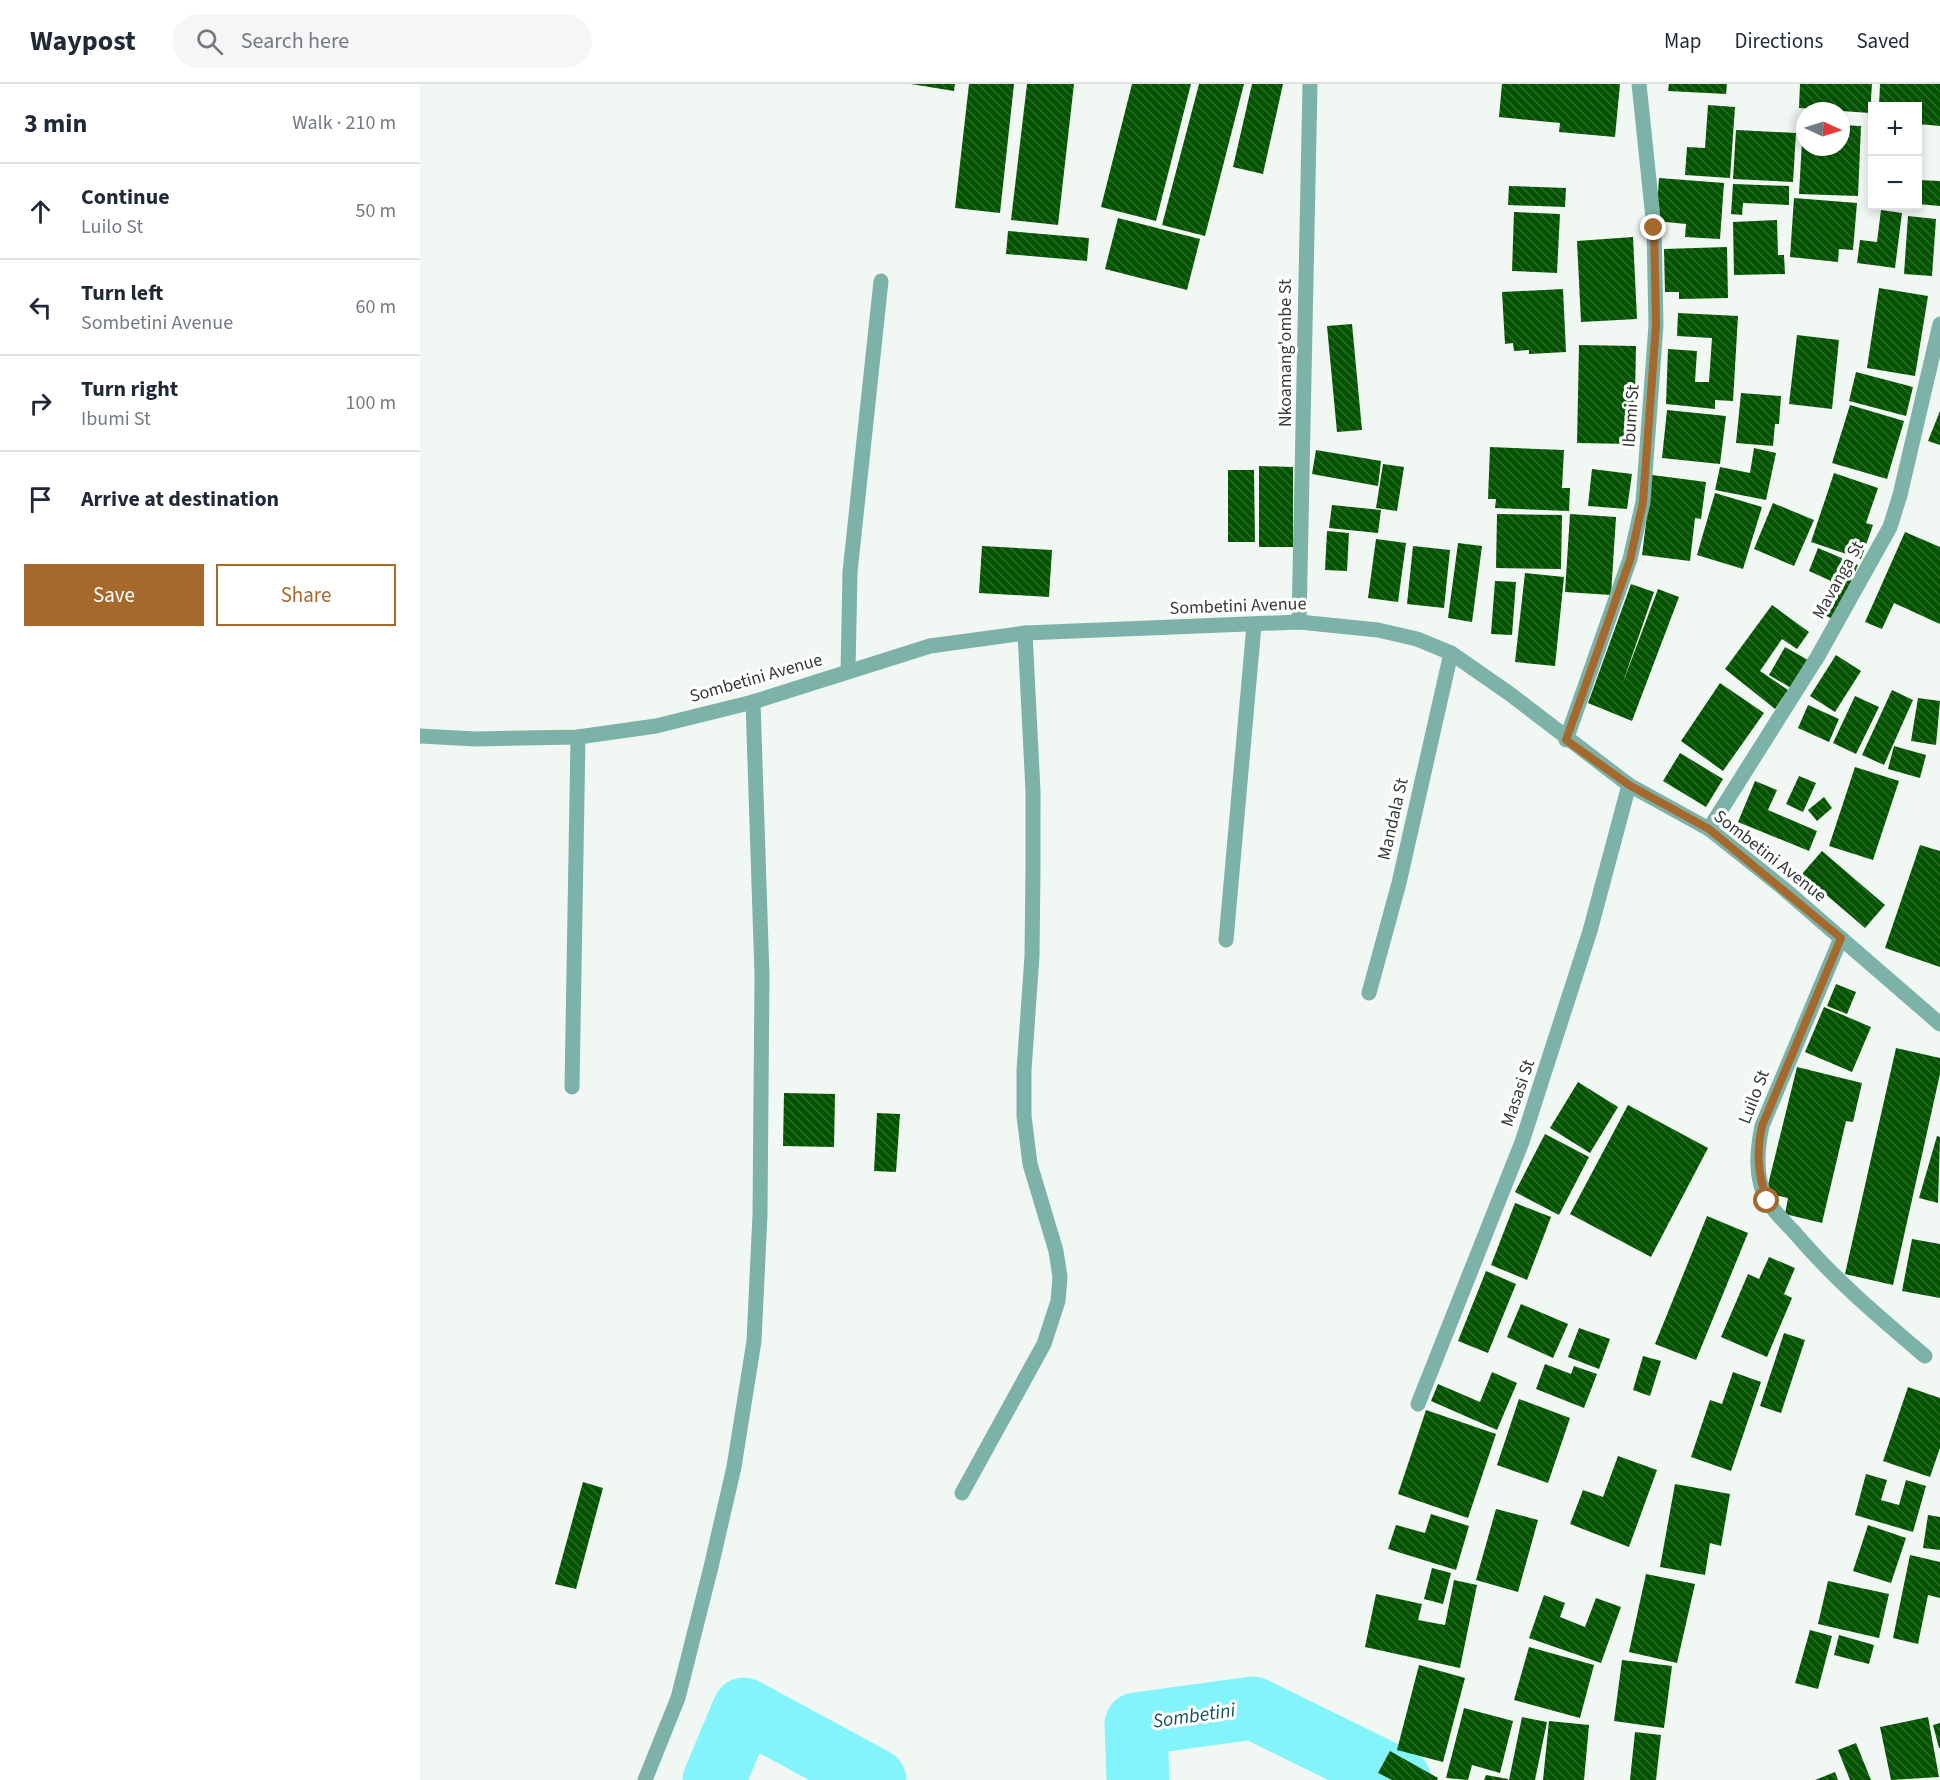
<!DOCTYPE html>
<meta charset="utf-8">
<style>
body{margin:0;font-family:"Source Sans 3",sans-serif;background:#f6f6f7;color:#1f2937}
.controls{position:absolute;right:18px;top:18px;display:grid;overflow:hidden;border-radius:0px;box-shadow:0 3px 9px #0003}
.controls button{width:54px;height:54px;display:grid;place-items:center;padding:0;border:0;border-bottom:2px solid #e0e1e3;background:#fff;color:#1f2937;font:30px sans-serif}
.compass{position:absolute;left:1376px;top:18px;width:54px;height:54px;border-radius:50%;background:#fff;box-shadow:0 3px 9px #0003;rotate:94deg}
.stop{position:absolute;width:18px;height:18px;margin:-14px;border:4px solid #a6692d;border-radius:50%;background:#fff}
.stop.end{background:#a6692d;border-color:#fff;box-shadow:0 2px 6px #0008}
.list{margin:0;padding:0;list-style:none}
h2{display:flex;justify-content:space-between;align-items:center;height:78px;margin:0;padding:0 24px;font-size:26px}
h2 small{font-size:20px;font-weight:400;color:#747a83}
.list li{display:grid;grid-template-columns:39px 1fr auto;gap:18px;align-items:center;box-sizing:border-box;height:96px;padding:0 24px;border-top:2px solid #e0e1e3}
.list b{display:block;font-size:22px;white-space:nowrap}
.list p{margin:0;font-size:20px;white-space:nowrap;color:#747a83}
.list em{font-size:20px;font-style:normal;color:#747a83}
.actions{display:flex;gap:12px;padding:18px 24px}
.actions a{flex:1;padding:14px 0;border:2px solid #a6692d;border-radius:0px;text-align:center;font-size:21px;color:#a6692d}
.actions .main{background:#a6692d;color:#fff}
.icon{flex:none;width:33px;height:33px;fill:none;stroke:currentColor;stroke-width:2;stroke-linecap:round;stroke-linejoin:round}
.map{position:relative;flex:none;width:1520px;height:1696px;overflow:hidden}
header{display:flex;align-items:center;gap:36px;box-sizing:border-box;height:84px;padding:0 30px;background:#fff;border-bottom:2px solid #e0e1e3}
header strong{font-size:28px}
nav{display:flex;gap:33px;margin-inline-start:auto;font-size:21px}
.search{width:420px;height:54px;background:#f6f6f7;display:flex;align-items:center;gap:15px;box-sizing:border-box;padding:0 21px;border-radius:33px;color:#747a83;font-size:22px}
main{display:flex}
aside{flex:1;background:#fff}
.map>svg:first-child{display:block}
</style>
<header>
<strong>Waypost</strong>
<div class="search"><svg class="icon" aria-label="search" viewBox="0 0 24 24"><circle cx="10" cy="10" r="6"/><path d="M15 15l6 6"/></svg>Search here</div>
<nav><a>Map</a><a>Directions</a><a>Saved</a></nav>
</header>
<main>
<aside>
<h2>3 min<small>Walk · 210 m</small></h2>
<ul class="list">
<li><svg class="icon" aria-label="ahead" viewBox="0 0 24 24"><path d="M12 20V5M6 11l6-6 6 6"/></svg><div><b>Continue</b><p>Luilo St</p></div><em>50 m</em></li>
<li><svg class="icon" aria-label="left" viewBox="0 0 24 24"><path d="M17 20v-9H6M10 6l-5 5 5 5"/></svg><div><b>Turn left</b><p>Sombetini Avenue</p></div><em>60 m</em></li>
<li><svg class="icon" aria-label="right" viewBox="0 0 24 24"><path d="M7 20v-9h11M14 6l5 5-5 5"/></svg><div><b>Turn right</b><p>Ibumi St</p></div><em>100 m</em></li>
<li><svg class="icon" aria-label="arrive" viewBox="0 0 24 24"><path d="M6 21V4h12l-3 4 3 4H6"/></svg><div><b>Arrive at destination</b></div></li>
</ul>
<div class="actions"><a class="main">Save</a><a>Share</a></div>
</aside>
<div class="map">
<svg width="1520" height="1696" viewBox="0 0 1520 1696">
<defs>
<pattern id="building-back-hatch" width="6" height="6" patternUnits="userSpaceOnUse" patternTransform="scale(1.5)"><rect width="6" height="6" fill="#045300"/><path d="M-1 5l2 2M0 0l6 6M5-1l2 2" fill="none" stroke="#2a6a27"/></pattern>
</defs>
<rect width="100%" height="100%" fill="#f1f8f4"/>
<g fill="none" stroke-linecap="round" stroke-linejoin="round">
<g stroke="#83f4fc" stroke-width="63">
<polyline points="294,1696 324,1625 455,1696"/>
<polyline points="718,1696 716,1640 833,1624 980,1696"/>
</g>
</g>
<g fill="url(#building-back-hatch)">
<polygon points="491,0 535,0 534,7"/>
<polygon points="549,0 594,0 580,129 535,124"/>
<polygon points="607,0 654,0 638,141 591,136"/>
<polygon points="712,0 771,0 736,137 681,123"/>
<polygon points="779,0 824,0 785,152 742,141"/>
<polygon points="832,0 863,0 843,90 813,83"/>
<polygon points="1082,0 1200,0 1195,53 1139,48 1140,39 1079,33"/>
<polygon points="1249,0 1307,0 1306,10 1248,7"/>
<polygon points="1380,0 1452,0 1450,29 1379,24"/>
<polygon points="1460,0 1520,0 1520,42 1498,40 1498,22 1459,22"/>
<polygon points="1288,21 1315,23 1310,94 1265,91 1267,63 1285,64"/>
<polygon points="1383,40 1385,40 1385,63 1421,63 1421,41 1441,42 1438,112 1379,110"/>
<polygon points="1316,46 1376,49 1373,98 1313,95"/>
<polygon points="1239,94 1304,99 1300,155 1265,153 1266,140 1236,137"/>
<polygon points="1498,96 1520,97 1520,122 1498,120"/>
<polygon points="1313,100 1369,102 1369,121 1323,119 1322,131 1311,130"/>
<polygon points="1089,102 1146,104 1145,123 1088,121"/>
<polygon points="1374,114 1437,119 1433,166 1419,165 1418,178 1370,173"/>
<polygon points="1461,126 1482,129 1475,184 1437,179 1440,156 1457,158"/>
<polygon points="1094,128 1140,130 1137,189 1092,187"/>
<polygon points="1488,132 1516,135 1512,192 1484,190"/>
<polygon points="698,134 780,155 767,206 685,185"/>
<polygon points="1357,136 1358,171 1364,171 1365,190 1314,191 1313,138"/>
<polygon points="588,147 669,154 667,177 586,170"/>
<polygon points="1213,153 1217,235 1161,238 1157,157"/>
<polygon points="1307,163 1308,214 1259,215 1259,208 1245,208 1244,165"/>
<polygon points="1459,204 1508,212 1495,292 1447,284"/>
<polygon points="1143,205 1146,268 1109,270 1109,266 1094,267 1093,259 1085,260 1082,208"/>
<polygon points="1258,229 1318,232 1313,317 1295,316 1295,325 1246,320 1248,265 1277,267 1275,298 1289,298 1292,254 1257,252"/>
<polygon points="932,240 942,346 917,348 907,242"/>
<polygon points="1377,251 1419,256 1412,325 1369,320"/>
<polygon points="1159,261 1216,262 1214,360 1157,359"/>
<polygon points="1436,288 1493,303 1486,332 1429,317"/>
<polygon points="1321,309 1361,312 1359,340 1355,340 1353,362 1316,359"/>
<polygon points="1430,321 1484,337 1467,395 1412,379"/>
<polygon points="1247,326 1306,332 1300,380 1242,374"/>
<polygon points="1520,327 1520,361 1508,357"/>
<polygon points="1070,363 1144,366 1142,404 1150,404 1149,427 1075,424 1076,415 1068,415"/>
<polygon points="1334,364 1356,369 1346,416 1295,406 1300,383 1330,389"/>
<polygon points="896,366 961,377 958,402 892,390"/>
<polygon points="963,380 984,383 977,427 956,424"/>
<polygon points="839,382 873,383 873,463 839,463"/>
<polygon points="1172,385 1212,390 1207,425 1168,422"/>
<polygon points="808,386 834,386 835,458 808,458"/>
<polygon points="1414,389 1458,404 1446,439 1453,441 1441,475 1391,458"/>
<polygon points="1232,391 1286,398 1281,435 1275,434 1270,477 1222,471"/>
<polygon points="1295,409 1342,423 1323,485 1277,471"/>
<polygon points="1353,419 1394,436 1374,482 1334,465"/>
<polygon points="912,421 961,426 958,449 909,444"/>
<polygon points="1077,430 1142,431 1141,485 1076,484"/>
<polygon points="1150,430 1196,433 1191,511 1145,508"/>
<polygon points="907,447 929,449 927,487 905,486"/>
<polygon points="1485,448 1520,463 1520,540 1474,519 1462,545 1445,538"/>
<polygon points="956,455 986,459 978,518 948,514"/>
<polygon points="1038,459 1062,462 1052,538 1028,534"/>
<polygon points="562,462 632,466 629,513 559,509"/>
<polygon points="993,462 1030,466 1024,524 987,520"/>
<polygon points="1398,464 1438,481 1415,536 1398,528 1411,497 1389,487"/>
<polygon points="1105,489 1144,493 1135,582 1095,578"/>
<polygon points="1075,497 1096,498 1092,551 1071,550"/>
<polygon points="1211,500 1234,508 1202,601 1238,505 1259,513 1212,637 1168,619"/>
<polygon points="1352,521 1389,548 1377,565 1362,555 1340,587 1368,606 1355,625 1305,585"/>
<polygon points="1365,563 1388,576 1371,604 1349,591"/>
<polygon points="1416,571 1441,587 1415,628 1390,612"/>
<polygon points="1300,599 1344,629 1303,687 1261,657"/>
<polygon points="1472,606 1493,616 1464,681 1442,671"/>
<polygon points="1435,612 1459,623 1436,670 1413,659"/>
<polygon points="1498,614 1520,617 1516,661 1491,657"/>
<polygon points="1388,621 1419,635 1409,658 1378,644"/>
<polygon points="1474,662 1506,671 1500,694 1468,685"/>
<polygon points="1260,669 1303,695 1286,723 1243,697"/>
<polygon points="1435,683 1479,697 1453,776 1409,762"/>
<polygon points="1379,692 1396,699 1383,728 1366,720"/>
<polygon points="1335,697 1357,706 1348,726 1397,747 1389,767 1318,738"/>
<polygon points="1404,713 1412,724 1397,737 1388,726"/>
<polygon points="1500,761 1520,767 1520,883 1465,864"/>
<polygon points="1402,767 1465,821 1445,844 1382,790"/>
<polygon points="1416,900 1436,908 1427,930 1407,922"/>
<polygon points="1404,923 1451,943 1432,988 1385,968"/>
<polygon points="1476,964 1520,974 1520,990 1473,1201 1425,1190"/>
<polygon points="1377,983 1442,999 1433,1038 1426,1037 1402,1139 1365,1130 1368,1114 1346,1109"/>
<polygon points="1158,998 1198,1023 1170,1069 1130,1044"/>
<polygon points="364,1009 415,1010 414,1063 363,1062"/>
<polygon points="1208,1021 1288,1064 1231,1173 1150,1130"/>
<polygon points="457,1029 480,1030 476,1088 454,1087"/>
<polygon points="1125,1050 1169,1073 1139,1131 1095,1108"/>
<polygon points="1517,1052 1520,1053 1518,1119 1499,1114"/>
<polygon points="1095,1119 1131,1133 1107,1196 1071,1181"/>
<polygon points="1287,1132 1328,1149 1276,1276 1235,1260"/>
<polygon points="1492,1155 1520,1160 1520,1214 1482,1207"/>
<polygon points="1349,1173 1375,1184 1364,1210 1372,1214 1347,1273 1301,1253 1328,1190 1339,1195"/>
<polygon points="1066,1187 1096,1200 1068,1269 1038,1257"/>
<polygon points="1101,1220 1148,1240 1133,1274 1087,1253"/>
<polygon points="1159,1244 1190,1255 1179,1285 1148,1273"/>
<polygon points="1364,1249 1385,1256 1361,1329 1340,1322"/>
<polygon points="1223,1272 1241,1277 1230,1312 1213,1306"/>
<polygon points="1125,1280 1151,1290 1154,1282 1177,1290 1164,1324 1116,1305"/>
<polygon points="1072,1288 1097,1299 1077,1346 1011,1317 1018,1300 1060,1318"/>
<polygon points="1313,1288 1341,1298 1311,1387 1271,1373 1290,1316 1302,1320"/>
<polygon points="1488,1303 1520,1314 1520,1364 1510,1393 1463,1377"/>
<polygon points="1099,1315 1150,1334 1128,1399 1077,1381"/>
<polygon points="1006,1326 1076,1350 1048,1434 978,1410"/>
<polygon points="1198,1372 1237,1386 1209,1463 1150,1440 1163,1406 1183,1413"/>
<polygon points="1446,1390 1467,1396 1461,1416 1479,1421 1486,1396 1506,1402 1493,1448 1435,1431"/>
<polygon points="163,1398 183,1404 156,1505 135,1500"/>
<polygon points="1255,1400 1310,1410 1301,1462 1290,1459 1285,1491 1240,1483"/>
<polygon points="1076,1425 1118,1436 1098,1508 1056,1496"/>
<polygon points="1011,1430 1049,1442 1036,1486 968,1465 976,1441 1005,1449"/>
<polygon points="1508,1431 1520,1433 1520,1466 1503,1464"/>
<polygon points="1448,1441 1486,1454 1471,1499 1433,1487"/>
<polygon points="1490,1471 1520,1478 1520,1514 1508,1511 1498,1560 1473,1554"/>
<polygon points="1012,1484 1031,1489 1023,1520 1004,1515"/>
<polygon points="1226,1490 1275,1500 1257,1579 1209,1568"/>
<polygon points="1034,1496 1057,1501 1040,1584 945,1563 956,1510 1002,1520 998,1536 1025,1541"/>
<polygon points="1408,1497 1469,1510 1459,1554 1398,1540"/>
<polygon points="1124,1511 1145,1519 1140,1533 1165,1543 1176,1514 1201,1523 1181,1579 1109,1554"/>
<polygon points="1390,1546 1412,1552 1398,1605 1375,1599"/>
<polygon points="1419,1551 1454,1561 1449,1580 1414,1571"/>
<polygon points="1109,1563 1174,1581 1160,1634 1094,1616"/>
<polygon points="1202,1576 1252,1582 1244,1644 1194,1637"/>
<polygon points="999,1581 1045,1594 1023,1678 977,1666"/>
<polygon points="1044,1624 1093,1637 1080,1689 1052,1681 1048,1696 1026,1694"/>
<polygon points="1102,1633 1127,1638 1115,1696 1089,1696"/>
<polygon points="1508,1633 1519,1693 1471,1696 1460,1643"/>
<polygon points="1129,1637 1169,1641 1164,1696 1123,1696"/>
<polygon points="1520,1639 1520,1664 1519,1664 1513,1641"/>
<polygon points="1215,1648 1241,1651 1236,1696 1210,1696"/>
<polygon points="1436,1659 1451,1696 1430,1696 1418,1666"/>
<polygon points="970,1667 1018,1694 1017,1696 972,1696 958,1689"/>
<polygon points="1415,1688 1418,1696 1395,1696"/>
<polygon points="1066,1691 1088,1695 1088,1696 1064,1696"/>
</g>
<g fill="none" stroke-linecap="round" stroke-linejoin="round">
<g stroke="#7db2a8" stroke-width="15">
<polyline points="879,538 890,0"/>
<polyline points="428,587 430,488 461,197"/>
<polyline points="0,652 56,655 158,653 236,642 333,618 510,562 605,549 879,538 958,546 997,555 1031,569 1090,610 1209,701 1289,745 1363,804 1520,940"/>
<polyline points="1146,656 1210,475 1223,418 1236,241 1234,144 1219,0"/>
<polyline points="1289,745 1398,572 1470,443 1480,411 1520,240"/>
<path d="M 1421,854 L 1342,1042 C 1337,1066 1334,1095 1348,1118 C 1355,1129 1366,1139 1375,1149 C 1414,1195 1459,1233 1505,1272"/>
<polyline points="806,856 834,541"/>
<polyline points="949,909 979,799 1031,569"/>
<polyline points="152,1003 158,653"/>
<polyline points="998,1320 1102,1058 1170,847 1209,701"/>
<polyline points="542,1409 624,1260 638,1217 640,1193 636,1167 610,1080 604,1032 604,986 612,872 613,783 613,707 605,549"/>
<polyline points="225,1696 258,1614 291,1483 314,1383 334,1257 340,1131 342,891 333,618"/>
</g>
</g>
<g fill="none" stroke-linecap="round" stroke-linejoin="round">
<path stroke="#a6692d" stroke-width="8" d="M 1234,144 L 1236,241 L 1223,418 L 1210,476 L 1146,656 L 1209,701 L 1289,745 L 1421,854 L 1342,1042 C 1336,1070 1338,1090 1347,1117"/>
</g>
<g text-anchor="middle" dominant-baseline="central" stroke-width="6" stroke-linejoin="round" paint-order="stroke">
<g font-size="18" fill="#363937" stroke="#fff">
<text transform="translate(865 269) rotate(-90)">Nkoamang'ombe St</text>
<text transform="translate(1211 332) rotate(-86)">Ibumi St</text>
<text transform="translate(1418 496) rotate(-61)">Mavanga St</text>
<text transform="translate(818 522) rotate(-2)">Sombetini Avenue</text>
<text transform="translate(336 594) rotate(-16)">Sombetini Avenue</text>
<text transform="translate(973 735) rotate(-77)">Mandala St</text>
<text transform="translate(1350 772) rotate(38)">Sombetini Avenue</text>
<text transform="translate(1098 1009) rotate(-71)">Masasi St</text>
<text transform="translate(1334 1013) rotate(-69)">Luilo St</text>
</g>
<g font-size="20" font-style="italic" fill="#12555a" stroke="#fff">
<text transform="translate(774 1632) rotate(-8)">Sombetini</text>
</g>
</g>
</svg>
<div class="controls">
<button>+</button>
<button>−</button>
</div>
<svg class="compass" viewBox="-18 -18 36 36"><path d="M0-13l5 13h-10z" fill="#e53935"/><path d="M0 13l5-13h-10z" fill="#747a83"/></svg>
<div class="stop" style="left:1347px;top:1117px"></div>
<div class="stop end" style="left:1234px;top:144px"></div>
</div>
</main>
